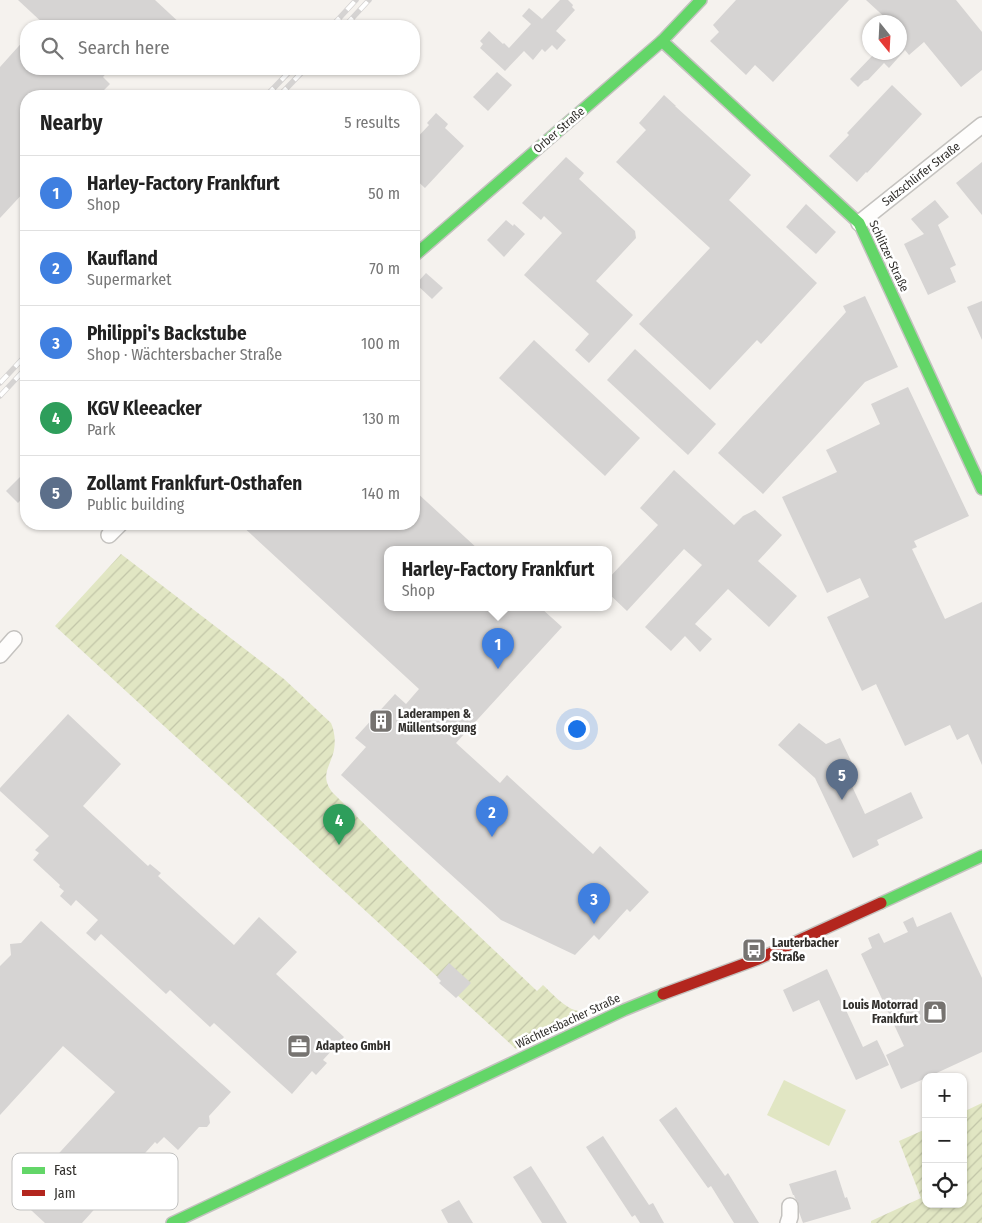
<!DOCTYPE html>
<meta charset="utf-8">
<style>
body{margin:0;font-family:"Fira Sans Condensed",sans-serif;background:#f2f2f2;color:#222}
.controls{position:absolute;right:15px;bottom:15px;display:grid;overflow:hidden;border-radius:10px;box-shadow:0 1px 4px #0004}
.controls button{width:45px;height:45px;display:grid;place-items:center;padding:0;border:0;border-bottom:1px solid #e0e0e0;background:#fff;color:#222;font:25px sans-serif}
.compass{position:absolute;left:862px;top:15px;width:45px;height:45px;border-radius:50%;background:#fff;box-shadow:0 1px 4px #0004;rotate:162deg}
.you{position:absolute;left:576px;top:728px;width:18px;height:18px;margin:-12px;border:4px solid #fff;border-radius:50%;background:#1a73e8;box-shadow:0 0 0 8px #1a73e833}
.badge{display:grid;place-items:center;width:32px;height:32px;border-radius:50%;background:#b45309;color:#fff;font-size:16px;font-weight:700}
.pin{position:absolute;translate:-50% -41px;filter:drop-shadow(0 1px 2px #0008)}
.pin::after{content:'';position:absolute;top:26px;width:18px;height:15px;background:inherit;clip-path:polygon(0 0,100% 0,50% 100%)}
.popup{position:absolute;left:384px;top:546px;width:228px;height:65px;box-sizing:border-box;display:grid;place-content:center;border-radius:10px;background:#fff;filter:drop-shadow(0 1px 4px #0005);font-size:16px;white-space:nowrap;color:#767676}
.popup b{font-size:19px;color:#222}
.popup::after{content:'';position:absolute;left:50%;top:100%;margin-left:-10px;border:10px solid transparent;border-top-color:#fff}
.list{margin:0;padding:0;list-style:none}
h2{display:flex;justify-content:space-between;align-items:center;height:65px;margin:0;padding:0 20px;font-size:21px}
h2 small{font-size:16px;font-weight:400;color:#767676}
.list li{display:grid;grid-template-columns:32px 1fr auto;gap:15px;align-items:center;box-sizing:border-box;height:75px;padding:0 20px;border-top:1px solid #e0e0e0}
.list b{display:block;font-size:19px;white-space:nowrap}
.list p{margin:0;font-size:16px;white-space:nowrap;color:#767676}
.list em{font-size:16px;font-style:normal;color:#767676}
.icon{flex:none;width:28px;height:28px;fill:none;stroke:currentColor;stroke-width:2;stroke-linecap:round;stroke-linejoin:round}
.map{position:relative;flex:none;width:982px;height:1223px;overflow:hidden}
.search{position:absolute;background:#fff;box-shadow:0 1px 4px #0004;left:20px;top:20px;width:400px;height:55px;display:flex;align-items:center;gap:12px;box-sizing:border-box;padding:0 18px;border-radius:20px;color:#767676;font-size:19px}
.panel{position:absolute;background:#fff;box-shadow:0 1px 4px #0004;left:20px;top:90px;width:400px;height:440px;border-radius:20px}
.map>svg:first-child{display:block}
</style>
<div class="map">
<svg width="982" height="1223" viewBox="0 0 982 1223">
<defs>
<pattern id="garden-furrows" width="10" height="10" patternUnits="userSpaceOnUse" patternTransform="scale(1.25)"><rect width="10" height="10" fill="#e1e6c3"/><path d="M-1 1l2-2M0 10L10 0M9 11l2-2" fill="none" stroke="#c2c6a8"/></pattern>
</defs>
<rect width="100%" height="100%" fill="#f5f2ee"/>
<polygon fill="#e1e6c3" points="784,1080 846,1110 829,1146 767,1115"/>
<g fill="url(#garden-furrows)">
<path d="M 121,554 L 284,679 L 331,723 C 335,732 336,744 333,754 C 328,770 321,776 332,792 L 438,897 L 537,991 L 543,985 C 561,1002 573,1018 600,1010 L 516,1049 L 55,626 Z"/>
<polygon points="982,1103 982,1223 871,1223 871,1221 921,1198 899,1141 926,1129 926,1204 963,1204 963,1112"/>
</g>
<g fill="#d6d4d3">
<polygon points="18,0 155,0 183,26 46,26"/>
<polygon points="560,0 568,0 573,5 572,7 575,10 556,31 566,40 557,50 552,45 545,52 542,49 533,60 524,51 505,71 480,48 483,44 480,41 489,31 503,44 504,43 509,48 531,24 522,16 529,8 542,19"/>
<polygon points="736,0 849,0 773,82 755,65 746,75 710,41 719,32 713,25"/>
<polygon points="866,0 956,0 982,32 982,70 961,87 924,42 909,55 905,50 889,68 884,63 868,80 864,81 858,87 850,79 874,54 872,52 900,52 900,22 890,22"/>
<polygon points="26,38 26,69 110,69 103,77 110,84 98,96 26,96 26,190 0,218 0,67"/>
<polygon points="497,72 512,85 488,111 473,97"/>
<polygon points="892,85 922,114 867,173 866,172 857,182 829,156 849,135 847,133"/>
<polygon points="664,95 676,106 675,106 751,175 729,200 817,283 761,344 757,340 710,390 639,324 710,248 616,162 646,130 639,123"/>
<polygon points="436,113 448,124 445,128 464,146 425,188 414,178 414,141 429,125 427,123"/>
<polygon points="566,157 584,173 579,179 635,231 636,238 596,281 633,315 589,363 575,350 589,334 524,275 562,233 544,216 541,220 522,203"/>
<polygon points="982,162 982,215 956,183"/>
<polygon points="935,200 949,217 938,225 956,265 950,268 956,282 928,295 904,244 924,234 911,219"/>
<polygon points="806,204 836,232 816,254 786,227"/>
<polygon points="506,220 513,226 514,224 525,234 504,257 487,240"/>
<polygon points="426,273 443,288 432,299 416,284"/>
<polygon points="865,296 898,367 865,382 763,494 718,453 846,312 843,306"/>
<polygon points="982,301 982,340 967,307"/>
<polygon points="534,340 640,438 605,476 499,378"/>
<polygon points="635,349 716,424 688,455 607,380"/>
<polygon points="908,387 969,516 914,541 917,547 912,549 945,619 982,602 982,765 968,734 957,740 950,725 905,746 876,684 862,691 827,617 869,597 860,578 827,593 782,497 837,472 826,450 880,424 871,404"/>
<polygon points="674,470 734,525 743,516 755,510 782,535 758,561 797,596 769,627 728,589 695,624 712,639 700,652 685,636 671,651 645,627 702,565 684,549 627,611 608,593 608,579 658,525 640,508"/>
<polygon points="26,471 26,494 18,503 6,491"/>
<polygon points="414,490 479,550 388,550 388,608 541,608 562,627 456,743 500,783 507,775 593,854 600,846 649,892 630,912 627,909 599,940 594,935 575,955 501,920 341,775 366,747 355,738 395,694 406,704 419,689 240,524 414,524"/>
<polygon points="68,714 121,764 83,806 148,866 150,864 161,873 158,876 234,945 259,917 297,952 276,974 344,1037 323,1060 327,1063 316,1075 312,1071 292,1094 214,1023 210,1027 170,990 166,994 101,934 95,941 86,933 98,920 76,900 71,906 60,896 64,891 59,887 60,885 33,860 39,853 35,850 49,836 0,791 0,788"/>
<polygon points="799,723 826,744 840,738 852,763 843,767 865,814 911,792 923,818 877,840 879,845 853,858 815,778 778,745"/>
<polygon points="951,912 982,978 982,1052 928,1077 926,1077 926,1078 901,1089 886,1055 904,1046 861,954 872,948 868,938 879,933 884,943 908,932 903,922 913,917 917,927"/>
<polygon points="41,921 231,1092 209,1116 210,1123 207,1127 199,1127 178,1150 164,1137 157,1144 155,1142 82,1223 45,1223 18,1198 115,1092 63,1046 0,1115 0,966 11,955 10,944 21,943"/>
<polygon points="449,963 471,983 456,998 439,983 441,981 437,977"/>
<polygon points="827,969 863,1047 877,1040 889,1065 856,1080 819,1000 793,1012 783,990"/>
<polygon points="676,1107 725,1176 728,1173 759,1223 734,1223 711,1186 708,1188 659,1120"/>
<polygon points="603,1136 649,1205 653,1203 664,1223 640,1223 635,1215 632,1217 586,1147"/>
<polygon points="531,1166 554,1202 567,1223 542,1223 513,1177"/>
<polygon points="836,1170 845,1198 847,1197 851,1209 803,1223 799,1212 798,1202 795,1198 794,1195 793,1195 789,1184"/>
<polygon points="459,1200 473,1223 448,1223 441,1210"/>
</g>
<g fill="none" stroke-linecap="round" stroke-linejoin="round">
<g stroke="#c4c2bf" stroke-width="18">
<g id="street">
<polyline points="859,223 982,125"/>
<polyline points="109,535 120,524"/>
<polyline points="0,655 14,639"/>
<polyline points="788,1223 790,1217 790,1206"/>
</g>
</g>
<g stroke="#c4c2bf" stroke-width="14">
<g id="fast">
<polyline points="662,41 859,223 982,489"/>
<polyline points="414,256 662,41 701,0"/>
<polyline points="881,903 982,856"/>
<polyline points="172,1223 624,1010 663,994"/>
</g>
</g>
<g stroke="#c4c2bf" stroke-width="14">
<polyline id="jam" points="663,994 758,959 881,903"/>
</g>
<use href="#street" stroke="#fefdfc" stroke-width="15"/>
<use href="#fast" stroke="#63d668" stroke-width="11"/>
<use href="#jam" stroke="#b3261e" stroke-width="11"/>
<g stroke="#d5d3d2" stroke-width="5.5">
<g id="rail">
<polyline points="332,26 356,0"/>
<polyline points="345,26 369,0"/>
<polyline points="266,96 292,69"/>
<polyline points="279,96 305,69"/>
<polyline points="0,383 26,355"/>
<polyline points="0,396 26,368"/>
</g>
</g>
<use href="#rail" stroke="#fff" stroke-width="4" stroke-dasharray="11" stroke-linecap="butt"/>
</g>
<defs>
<g id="building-square" transform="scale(1.25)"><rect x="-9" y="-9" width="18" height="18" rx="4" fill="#767370" stroke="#fff"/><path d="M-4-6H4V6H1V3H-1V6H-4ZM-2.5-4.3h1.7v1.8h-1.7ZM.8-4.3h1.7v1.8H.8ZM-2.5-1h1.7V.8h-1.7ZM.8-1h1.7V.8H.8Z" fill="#fff"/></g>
<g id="bus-square" transform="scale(1.25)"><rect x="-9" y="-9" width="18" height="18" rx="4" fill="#767370" stroke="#fff"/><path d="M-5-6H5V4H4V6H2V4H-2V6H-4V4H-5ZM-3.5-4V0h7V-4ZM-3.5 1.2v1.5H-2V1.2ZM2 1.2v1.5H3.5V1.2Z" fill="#fff"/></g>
<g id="shop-square" transform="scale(1.25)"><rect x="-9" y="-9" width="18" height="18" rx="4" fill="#767370" stroke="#fff"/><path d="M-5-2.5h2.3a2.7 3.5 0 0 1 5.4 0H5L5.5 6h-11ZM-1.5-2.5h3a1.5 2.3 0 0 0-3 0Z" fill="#fff"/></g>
<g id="office-square" transform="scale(1.25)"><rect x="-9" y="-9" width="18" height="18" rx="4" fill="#767370" stroke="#fff"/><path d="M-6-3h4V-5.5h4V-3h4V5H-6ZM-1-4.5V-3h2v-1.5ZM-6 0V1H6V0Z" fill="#fff"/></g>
</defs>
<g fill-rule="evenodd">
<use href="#building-square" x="381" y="721"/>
<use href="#bus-square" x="754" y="950"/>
<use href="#shop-square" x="935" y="1012"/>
<use href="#office-square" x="299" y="1046"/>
</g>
<g text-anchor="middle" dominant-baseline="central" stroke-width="5" stroke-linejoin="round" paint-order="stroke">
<g font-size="12" fill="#312f2c" stroke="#fff">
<text transform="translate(559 130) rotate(-41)">Orber Straße</text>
<text transform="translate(921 174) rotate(-38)">Salzschlirfer Straße</text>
<text transform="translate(889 256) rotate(65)">Schlitzer Straße</text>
<text transform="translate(568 1021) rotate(-25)">Wächtersbacher Straße</text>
</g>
<g font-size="12" font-weight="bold" fill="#312f2c" stroke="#fff" text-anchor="start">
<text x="398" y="714">Laderampen &amp;<tspan x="398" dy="14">Müllentsorgung</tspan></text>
<text x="772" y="943">Lauterbacher<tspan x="772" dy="14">Straße</tspan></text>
<text x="918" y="1005" text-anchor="end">Louis Motorrad<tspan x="918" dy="14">Frankfurt</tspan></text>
<text x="316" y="1046">Adapteo GmbH</text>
</g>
</g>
<rect x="12" y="1153" width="166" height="57" rx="8" fill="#fff" stroke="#c1c1c0" stroke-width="1"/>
<rect x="22" y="1167" width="23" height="7" fill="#63d668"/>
<rect x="22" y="1190" width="23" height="6" fill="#b3261e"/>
<g font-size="14" fill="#312f2c">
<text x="54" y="1175">Fast</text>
<text x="54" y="1198">Jam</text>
</g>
</svg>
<div class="controls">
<button>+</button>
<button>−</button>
<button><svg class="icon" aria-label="locate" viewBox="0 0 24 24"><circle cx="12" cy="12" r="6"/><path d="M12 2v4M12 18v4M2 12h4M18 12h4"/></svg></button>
</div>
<svg class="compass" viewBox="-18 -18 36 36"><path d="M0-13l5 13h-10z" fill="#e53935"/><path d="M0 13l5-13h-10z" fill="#767676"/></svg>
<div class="you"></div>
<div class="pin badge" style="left:498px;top:669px;background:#3f7fe0">1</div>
<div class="popup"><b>Harley-Factory Frankfurt</b>Shop</div>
<div class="pin badge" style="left:492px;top:837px;background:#3f7fe0">2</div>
<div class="pin badge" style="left:594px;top:924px;background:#3f7fe0">3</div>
<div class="pin badge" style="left:339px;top:845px;background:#2e9e5b">4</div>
<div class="pin badge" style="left:842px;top:800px;background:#5c6f8a">5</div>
<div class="search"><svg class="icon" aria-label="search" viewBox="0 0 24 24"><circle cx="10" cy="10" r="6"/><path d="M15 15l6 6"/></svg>Search here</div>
<section class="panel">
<h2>Nearby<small>5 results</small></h2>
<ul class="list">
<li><span class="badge" style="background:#3f7fe0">1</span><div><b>Harley-Factory Frankfurt</b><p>Shop</p></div><em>50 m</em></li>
<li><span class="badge" style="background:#3f7fe0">2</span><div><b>Kaufland</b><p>Supermarket</p></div><em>70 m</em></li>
<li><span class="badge" style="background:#3f7fe0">3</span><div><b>Philippi's Backstube</b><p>Shop · Wächtersbacher Straße</p></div><em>100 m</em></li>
<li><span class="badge" style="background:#2e9e5b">4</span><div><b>KGV Kleeacker</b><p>Park</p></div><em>130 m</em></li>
<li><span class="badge" style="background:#5c6f8a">5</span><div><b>Zollamt Frankfurt-Osthafen</b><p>Public building</p></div><em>140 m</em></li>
</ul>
</section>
</div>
